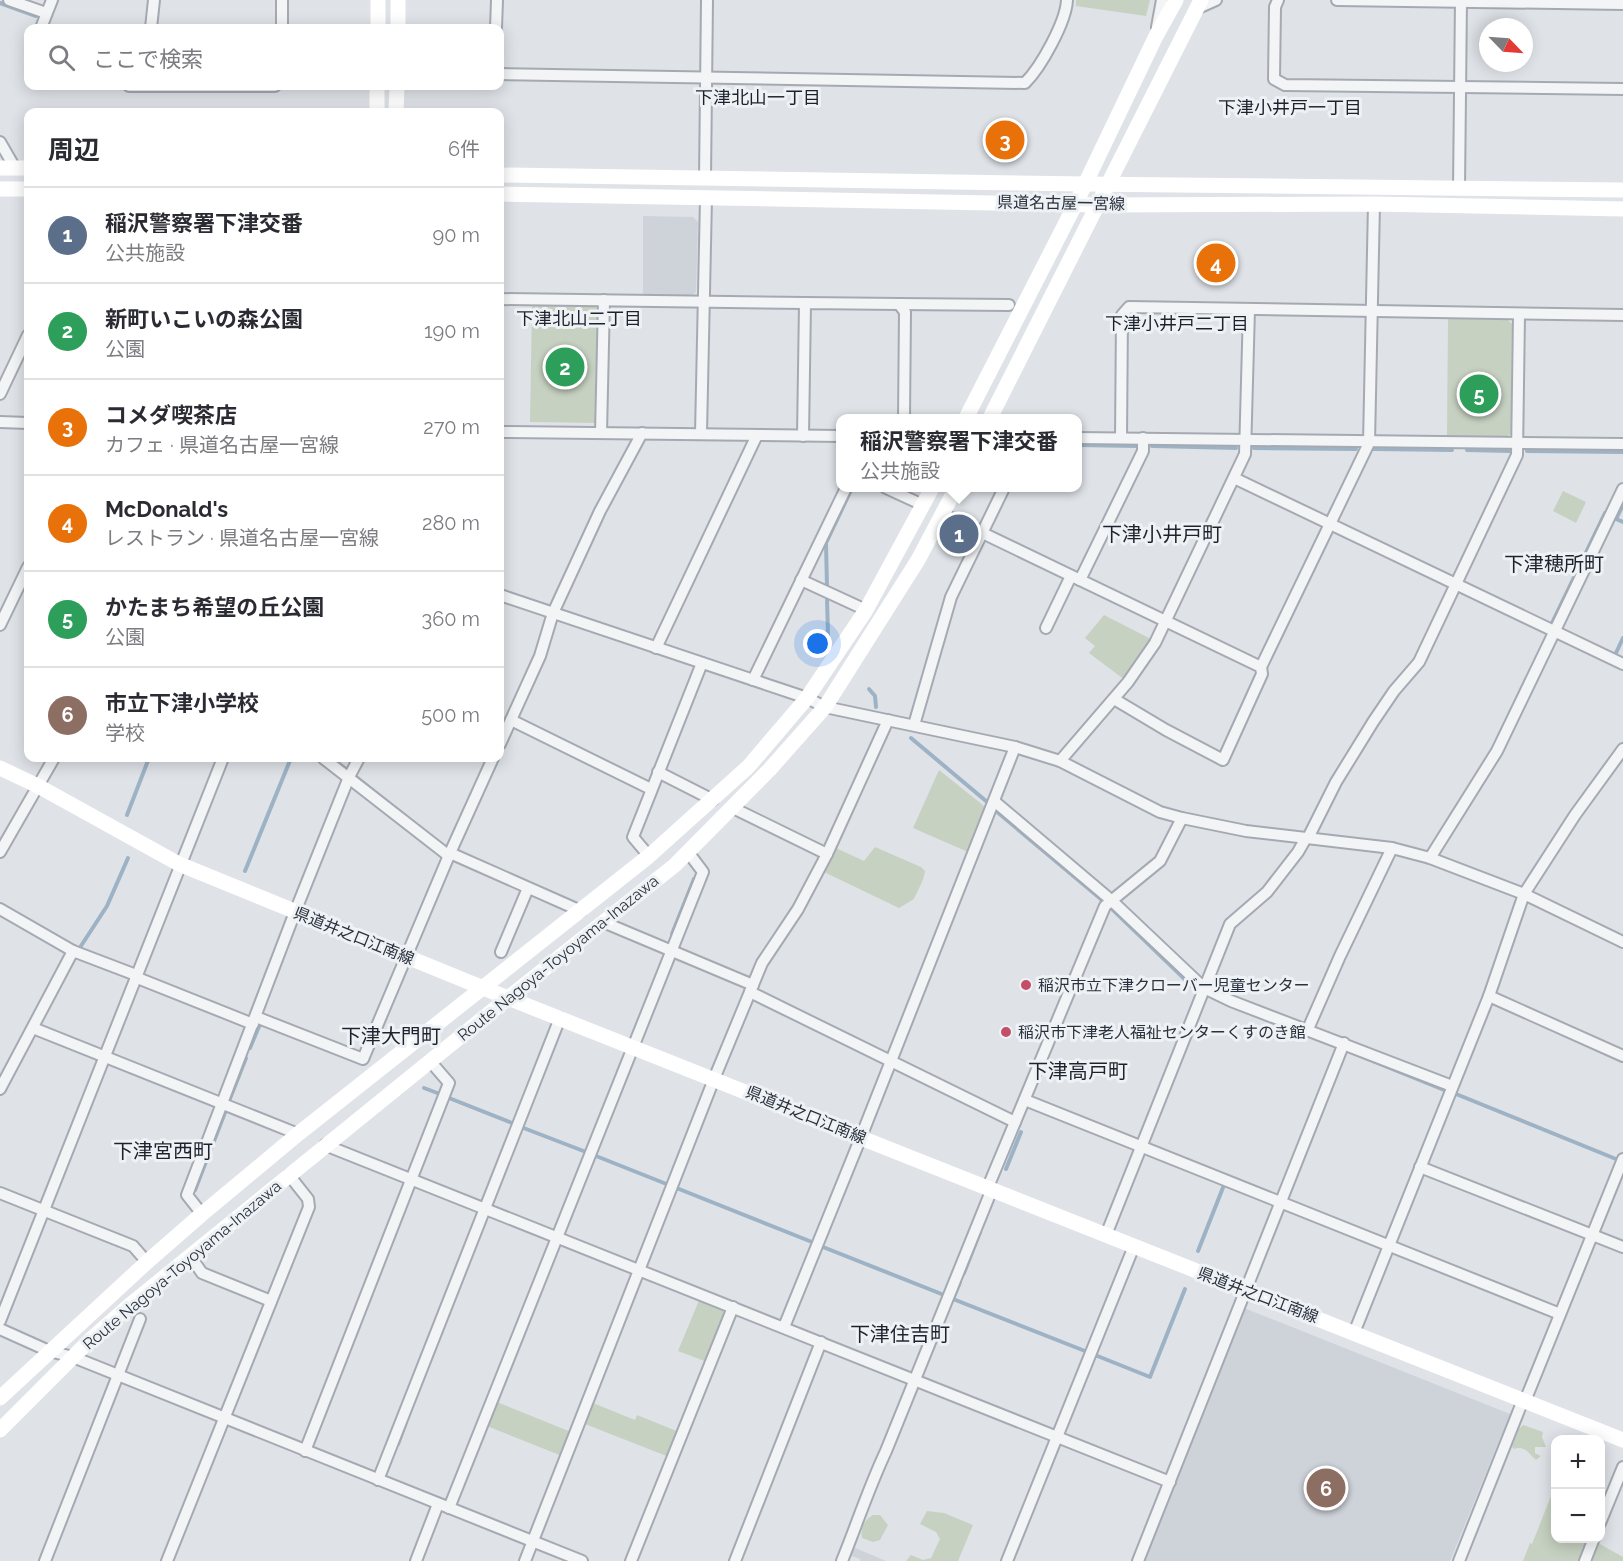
<!DOCTYPE html>
<html lang="ja">
<meta charset="utf-8">
<style>
body{margin:0;font-family:Raleway,"Noto Sans JP",sans-serif;background:#f7f7f7;color:#2b2b33}
.controls{position:absolute;right:18px;bottom:18px;display:grid;overflow:hidden;border-radius:12px;box-shadow:0 3px 15px #0003}
.controls button{width:54px;height:54px;display:grid;place-items:center;padding:0;border:0;border-bottom:2px solid #e1e1e2;background:#fff;color:#2b2b33;font:30px sans-serif}
.compass{position:absolute;left:1479px;top:18px;width:54px;height:54px;border-radius:50%;background:#fff;box-shadow:0 3px 15px #0003;rotate:115deg}
.you{position:absolute;left:818px;top:644px;width:21px;height:21px;margin:-15px;border:4px solid #fff;border-radius:50%;background:#1a73e8;box-shadow:0 0 0 9px #1a73e833}
.badge{display:grid;place-items:center;width:39px;height:39px;border-radius:50%;background:#c44d67;color:#fff;font-size:20px;font-weight:700}
.pin{position:absolute;translate:-50% -50%;border:3px solid #fff;box-shadow:0 2px 6px #0006}
.popup{position:absolute;left:836px;top:414px;width:246px;height:78px;box-sizing:border-box;display:grid;place-content:center;border-radius:12px;background:#fff;filter:drop-shadow(0 2px 4px #0005);font-size:20px;white-space:nowrap;color:#7c7c81}
.popup b{font-size:22px;color:#2b2b33}
.popup::after{content:'';position:absolute;left:50%;top:100%;margin-left:-12px;border:12px solid transparent;border-top-color:#fff}
.list{margin:0;padding:0;list-style:none}
h2{display:flex;justify-content:space-between;align-items:center;height:78px;margin:0;padding:0 24px;font-size:26px}
h2 small{font-size:20px;font-weight:400;color:#7c7c81}
.list li{display:grid;grid-template-columns:39px 1fr auto;gap:18px;align-items:center;box-sizing:border-box;height:96px;padding:0 24px;border-top:2px solid #e1e1e2}
.list b{display:block;font-size:22px;white-space:nowrap}
.list p{margin:0;font-size:20px;white-space:nowrap;color:#7c7c81}
.list em{font-size:20px;font-style:normal;color:#7c7c81}
.icon{flex:none;width:33px;height:33px;fill:none;stroke:currentColor;stroke-width:2;stroke-linecap:round;stroke-linejoin:round}
.map{position:relative;flex:none;width:1623px;height:1561px;overflow:hidden}
.search{position:absolute;background:#fff;box-shadow:0 3px 15px #0003;left:24px;top:24px;width:480px;height:66px;display:flex;align-items:center;gap:15px;box-sizing:border-box;padding:0 21px;border-radius:12px;color:#7c7c81;font-size:22px}
.panel{position:absolute;background:#fff;box-shadow:0 3px 15px #0003;left:24px;top:108px;width:480px;height:654px;border-radius:12px}
.map>svg:first-child{display:block}
</style>
<div class="map">
<svg width="1623" height="1561" viewBox="0 0 1623 1561">
<rect width="100%" height="100%" fill="#dfe3e8"/>
<g fill="#ced2d9">
<polygon points="643,216 693,217 698,222 696,292 692,296 643,295"/>
<polygon points="1244,1308 1510,1414 1450,1561 1143,1561"/>
<polygon points="853,1547 886,1561 860,1561 860,1559 850,1555"/>
</g>
<g fill="#c6d1c1">
<polygon points="1076,0 1150,0 1146,16 1076,6"/>
<polygon points="532,305 595,306 600,312 597,423 530,422"/>
<polygon points="1448,318 1508,320 1512,324 1511,433 1507,437 1447,436"/>
<polygon points="1563,491 1586,502 1576,523 1553,511"/>
<polygon points="1104,615 1151,639 1125,680 1089,653 1095,646 1085,638"/>
<polygon points="939,770 984,806 985,811 968,852 913,828"/>
<path d="M 875,847 L 921,867 L 925,871 C 924,880 918,890 914,899 L 899,908 L 824,872 L 836,848 L 864,861 Z"/>
<polygon points="700,1298 725,1308 727,1312 707,1362 678,1351"/>
<polygon points="497,1402 571,1432 562,1456 487,1426"/>
<polygon points="593,1403 635,1420 637,1415 679,1432 669,1457 585,1424"/>
<path d="M 1523,1425 L 1543,1432 L 1542,1437 L 1546,1447 L 1535,1447 L 1535,1453 L 1541,1456 L 1536,1460 C 1529,1454 1525,1445 1514,1449 L 1512,1447 L 1519,1429 Z"/>
<polygon points="1555,1486 1556,1538 1589,1539 1580,1561 1523,1561 1530,1543 1532,1544"/>
<polygon points="927,1511 944,1513 973,1525 958,1561 906,1561 911,1555 923,1560 931,1558 940,1539 936,1532 920,1524"/>
<path d="M 873,1515 L 880,1515 L 888,1525 L 880,1540 L 873,1542 L 862,1538 C 860,1529 864,1520 873,1515 Z"/>
<polygon points="1598,1543 1623,1557 1623,1561 1590,1561"/>
</g>
<g fill="none" stroke-linecap="round" stroke-linejoin="round">
<g stroke="#9db3c5" stroke-width="4">
<polyline points="0,3 36,16"/>
<polyline points="1078,445 1136,446"/>
<polyline points="1152,446 1236,448"/>
<polyline points="1254,448 1356,449"/>
<polyline points="1373,449 1452,450"/>
<polyline points="1467,450 1510,451"/>
<polyline points="1527,451 1623,452"/>
<polyline points="1623,505 1616,519 1623,522"/>
<polyline points="24,566 28,556"/>
<polyline points="827,587 826,543 852,488"/>
<polyline points="827,598 828,635"/>
<polyline points="1552,623 1605,513"/>
<polyline points="1615,655 1623,638"/>
<polyline points="869,689 875,696 876,707"/>
<polyline points="911,738 986,801"/>
<polyline points="331,758 346,769"/>
<polyline points="355,776 404,815"/>
<polyline points="996,811 1102,900"/>
<polyline points="127,815 149,758"/>
<polyline points="245,871 291,758"/>
<polyline points="1112,909 1197,991"/>
<polyline points="672,934 694,879"/>
<polyline points="79,949 107,906 128,858"/>
<polyline points="250,1048 260,1024 263,1025"/>
<polyline points="1353,1053 1444,1090"/>
<polyline points="424,1088 440,1094"/>
<polyline points="1456,1094 1616,1159"/>
<polyline points="449,1098 512,1123"/>
<polyline points="229,1101 246,1058"/>
<polyline points="521,1127 586,1152"/>
<polyline points="596,1156 669,1185"/>
<polyline points="1006,1169 1021,1132"/>
<polyline points="679,1189 812,1242"/>
<polyline points="195,1190 226,1110"/>
<polyline points="823,1247 944,1295"/>
<polyline points="1198,1251 1224,1185"/>
<polyline points="964,1273 980,1232"/>
<polyline points="960,1282 953,1299 1085,1351"/>
<polyline points="1095,1355 1150,1377 1185,1289"/>
<polyline points="398,1444 406,1422"/>
</g>
<g stroke="#a5aab2" stroke-width="14">
<g id="street">
<polyline points="9,0 46,13"/>
<polyline points="1278,0 1275,7 1274,79 1285,85 1623,89"/>
<polyline points="1337,0 1623,4"/>
<polyline points="1198,8 1216,0"/>
<polyline points="1157,27 1162,0"/>
<polyline points="41,28 52,0"/>
<polyline points="151,28 154,0"/>
<polyline points="282,28 282,0"/>
<polyline points="496,28 497,0"/>
<path d="M 500,74 L 1025,83 C 1041,67 1066,22 1067,0"/>
<polyline points="129,86 275,86"/>
<polyline points="0,142 15,168"/>
<polyline points="705,178 707,0"/>
<polyline points="1459,188 1461,0"/>
<polyline points="500,299 805,303"/>
<polyline points="899,304 1009,305"/>
<polyline points="0,394 28,335"/>
<polyline points="0,422 28,423"/>
<polyline points="500,432 840,436"/>
<polyline points="601,433 604,300"/>
<polyline points="701,434 706,198"/>
<polyline points="803,436 805,303 899,304 905,312 904,418"/>
<polyline points="1078,438 1623,444"/>
<polyline points="1121,438 1122,315 1129,307 1623,315"/>
<polyline points="1234,478 1623,664"/>
<polyline points="886,488 923,505"/>
<polyline points="943,514 1261,667 1262,674 1223,760 1166,730 1114,699"/>
<polyline points="801,580 866,610"/>
<polyline points="1080,580 1143,451 1143,438"/>
<polyline points="500,595 807,698 825,707 1015,747 1060,761 1160,812 1182,818 1246,831 1392,848 1430,858 1524,894 1623,942"/>
<polyline points="0,625 28,567"/>
<polyline points="1046,628 1071,576"/>
<polyline points="656,648 757,435"/>
<polyline points="1261,667 1369,443 1374,204"/>
<polyline points="753,680 846,488"/>
<polyline points="511,720 651,789"/>
<polyline points="914,725 951,597 1004,488"/>
<polyline points="500,744 540,656 553,613 600,511 642,433"/>
<polyline points="323,758 449,856"/>
<polyline points="1060,761 1128,682 1155,643 1245,454 1249,309"/>
<polyline points="658,772 713,800"/>
<polyline points="994,801 1111,900 1204,988 1231,1001 1452,1086"/>
<polyline points="733,808 827,854"/>
<polyline points="1308,838 1336,782 1373,722 1394,691 1419,662 1517,455 1519,314"/>
<polyline points="0,852 54,758"/>
<polyline points="450,853 581,911"/>
<polyline points="649,856 633,837 702,663"/>
<polyline points="1430,858 1497,751 1623,489"/>
<polyline points="0,909 73,951 136,975"/>
<polyline points="603,922 753,985"/>
<polyline points="501,952 528,888"/>
<polyline points="135,977 253,1024"/>
<polyline points="750,992 1015,1122"/>
<polyline points="1489,996 1623,1056"/>
<polyline points="256,1017 363,1059 450,853 493,758"/>
<polyline points="33,1028 298,1134"/>
<polyline points="1308,1029 1340,956 1392,848"/>
<polyline points="0,1089 73,951"/>
<polyline points="1025,1100 1560,1314"/>
<polyline points="325,1145 1170,1482"/>
<polyline points="1420,1167 1623,1247"/>
<polyline points="988,1187 1105,906 1160,861 1182,818"/>
<polyline points="0,1193 133,1246 147,1262"/>
<polyline points="202,1214 187,1195 295,912 349,777 359,758"/>
<polyline points="1106,1235 1230,924 1267,892 1298,852 1306,838"/>
<polyline points="190,1256 202,1273 271,1301"/>
<polyline points="0,1321 223,758"/>
<polyline points="784,1327 861,1137 1015,747"/>
<polyline points="0,1329 49,1351 73,1357 582,1561"/>
<polyline points="1354,1333 1489,996 1524,894 1575,815 1623,749"/>
<polyline points="1525,1401 1623,1159"/>
<polyline points="305,1451 449,1083 430,1061"/>
<polyline points="378,1480 560,1018"/>
<polyline points="449,1508 703,872 688,852"/>
<polyline points="1600,1523 1623,1467"/>
<polyline points="45,1561 140,1319"/>
<polyline points="167,1561 309,1207 308,1199 289,1175"/>
<polyline points="416,1561 438,1504"/>
<polyline points="525,1561 714,1079 762,963 798,909 827,854 888,720"/>
<polyline points="631,1561 733,1307"/>
<polyline points="735,1561 821,1342"/>
<path d="M 842,1561 C 857,1524 869,1487 886,1451 L 992,1189"/>
<polyline points="1007,1561 1134,1246"/>
<polyline points="1138,1561 1344,1043"/>
<polyline points="1459,1561 1523,1400"/>
<polyline points="1585,1561 1594,1538"/>
</g>
</g>
<use href="#street" stroke="#f2f4f6" stroke-width="10"/>
<g stroke="#fff" stroke-width="15">
<polyline points="378,28 378,0"/>
<polyline points="398,28 398,0"/>
<polyline points="377,112 377,86"/>
<polyline points="396,112 397,86"/>
<polyline points="0,168 28,168"/>
<polyline points="500,175 1084,184 1623,190"/>
<polyline points="0,189 28,189"/>
<polyline points="500,194 1098,205 1374,204 1623,209"/>
<polyline points="966,418 1076,203 1156,36 1176,0"/>
<polyline points="990,418 1201,0"/>
<polyline points="0,768 38,786 179,864 508,998 1623,1440"/>
<polyline points="0,1398 147,1262 202,1214 298,1134 649,856 748,767 807,698 866,610 932,488"/>
<polyline points="0,1430 89,1341 131,1304 508,998 675,865 770,769 825,707 918,560 956,488"/>
</g>
</g>
<g fill="#c44d67" stroke="#eff2f5" stroke-width="2">
<circle cx="1026" cy="985" r="6"/>
<circle cx="1006" cy="1032" r="6"/>
</g>
<g text-anchor="middle" dominant-baseline="central" stroke-width="6" stroke-linejoin="round" paint-order="stroke">
<g font-size="16" fill="#29323e" stroke="#eff2f5">
<text transform="translate(1061 203) rotate(1)">県道名古屋一宮線</text>
<text transform="translate(354 936) rotate(22)">県道井之口江南線</text>
<text transform="translate(558 958) rotate(-39)">Route Nagoya-Toyoyama-Inazawa</text>
<text transform="translate(806 1115) rotate(22)">県道井之口江南線</text>
<text transform="translate(182 1265) rotate(-40)">Route Nagoya-Toyoyama-Inazawa</text>
<text transform="translate(1258 1295) rotate(21)">県道井之口江南線</text>
</g>
<g font-size="16" fill="#29323e" stroke="#eff2f5" text-anchor="start">
<text x="1038" y="985">稲沢市立下津クローバー児童センター</text>
<text x="1018" y="1032">稲沢市下津老人福祉センターくすのき館</text>
</g>
<g font-size="18" fill="#1c232e" stroke="#eff2f5">
<text x="758" y="97">下津北山一丁目</text>
<text x="1290" y="107">下津小井戸一丁目</text>
<text x="579" y="318">下津北山二丁目</text>
<text x="1177" y="323">下津小井戸二丁目</text>
</g>
<g font-size="20" fill="#1c232e" stroke="#eff2f5">
<text x="1162" y="534">下津小井戸町</text>
<text x="1554" y="564">下津穂所町</text>
<text x="391" y="1036">下津大門町</text>
<text x="1078" y="1071">下津高戸町</text>
<text x="163" y="1151">下津宮西町</text>
<text x="900" y="1334">下津住吉町</text>
</g>
</g>
</svg>
<div class="controls">
<button>+</button>
<button>−</button>
</div>
<svg class="compass" viewBox="-18 -18 36 36"><path d="M0-13l5 13h-10z" fill="#e53935"/><path d="M0 13l5-13h-10z" fill="#7c7c81"/></svg>
<div class="you"></div>
<div class="pin badge" style="left:959px;top:534px;background:#5c6f8a">1</div>
<div class="popup"><b>稲沢警察署下津交番</b>公共施設</div>
<div class="pin badge" style="left:565px;top:367px;background:#2e9e5b">2</div>
<div class="pin badge" style="left:1005px;top:140px;background:#e8710a">3</div>
<div class="pin badge" style="left:1216px;top:263px;background:#e8710a">4</div>
<div class="pin badge" style="left:1479px;top:394px;background:#2e9e5b">5</div>
<div class="pin badge" style="left:1326px;top:1488px;background:#8d6e63">6</div>
<div class="search"><svg class="icon" aria-label="search" viewBox="0 0 24 24"><circle cx="10" cy="10" r="6"/><path d="M15 15l6 6"/></svg>ここで検索</div>
<section class="panel">
<h2>周辺<small>6件</small></h2>
<ul class="list">
<li><span class="badge" style="background:#5c6f8a">1</span><div><b>稲沢警察署下津交番</b><p>公共施設</p></div><em>90 m</em></li>
<li><span class="badge" style="background:#2e9e5b">2</span><div><b>新町いこいの森公園</b><p>公園</p></div><em>190 m</em></li>
<li><span class="badge" style="background:#e8710a">3</span><div><b>コメダ喫茶店</b><p>カフェ · 県道名古屋一宮線</p></div><em>270 m</em></li>
<li><span class="badge" style="background:#e8710a">4</span><div><b>McDonald's</b><p>レストラン · 県道名古屋一宮線</p></div><em>280 m</em></li>
<li><span class="badge" style="background:#2e9e5b">5</span><div><b>かたまち希望の丘公園</b><p>公園</p></div><em>360 m</em></li>
<li><span class="badge" style="background:#8d6e63">6</span><div><b>市立下津小学校</b><p>学校</p></div><em>500 m</em></li>
</ul>
</section>
</div>
